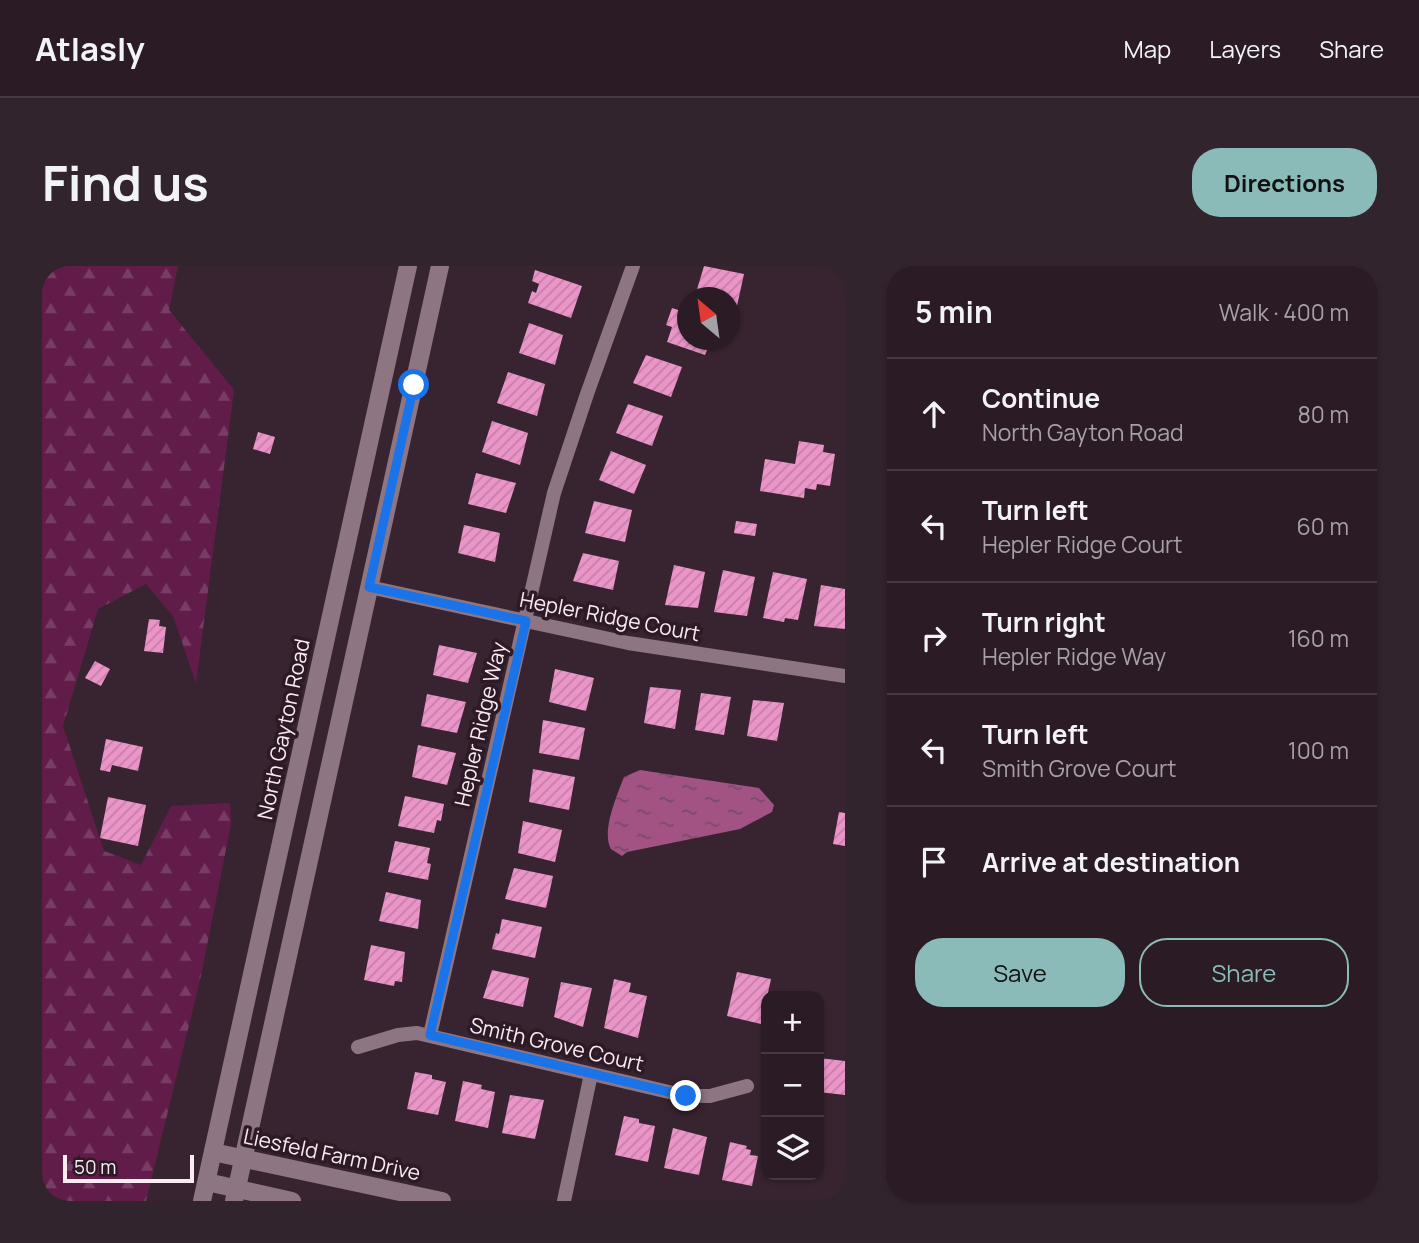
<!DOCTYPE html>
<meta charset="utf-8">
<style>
body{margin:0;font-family:Manrope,sans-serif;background:#32242c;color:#f1f3f6}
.controls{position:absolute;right:21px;bottom:21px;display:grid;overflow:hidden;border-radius:14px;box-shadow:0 2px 5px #0004}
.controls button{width:63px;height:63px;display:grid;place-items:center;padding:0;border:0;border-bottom:2px solid #463941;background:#2a1b24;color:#f1f3f6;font:35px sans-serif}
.compass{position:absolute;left:635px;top:21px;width:63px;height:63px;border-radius:50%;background:#2a1b24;box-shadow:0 2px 5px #0004;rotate:331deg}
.scale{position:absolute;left:21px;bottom:18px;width:131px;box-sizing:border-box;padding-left:7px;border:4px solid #f9ebf2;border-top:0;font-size:19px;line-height:24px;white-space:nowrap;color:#f9ebf2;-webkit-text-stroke:5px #2e1a26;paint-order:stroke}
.stop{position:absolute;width:21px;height:21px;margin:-16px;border:5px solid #1a73e8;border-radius:50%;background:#fff}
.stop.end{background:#1a73e8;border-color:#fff;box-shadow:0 2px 7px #0008}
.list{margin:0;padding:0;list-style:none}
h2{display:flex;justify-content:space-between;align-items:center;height:91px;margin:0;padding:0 28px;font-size:30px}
h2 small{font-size:23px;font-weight:400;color:#a5a1a6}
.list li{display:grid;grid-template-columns:46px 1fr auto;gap:21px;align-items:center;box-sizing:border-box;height:112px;padding:0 28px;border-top:2px solid #463941}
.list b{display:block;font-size:26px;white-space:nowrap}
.list p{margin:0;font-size:23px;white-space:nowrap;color:#a5a1a6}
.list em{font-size:23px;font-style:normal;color:#a5a1a6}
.actions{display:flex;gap:14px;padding:21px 28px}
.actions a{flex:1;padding:16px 0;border:2px solid #8bbbb9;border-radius:28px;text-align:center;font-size:24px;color:#8bbbb9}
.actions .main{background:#8bbbb9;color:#111}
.icon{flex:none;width:38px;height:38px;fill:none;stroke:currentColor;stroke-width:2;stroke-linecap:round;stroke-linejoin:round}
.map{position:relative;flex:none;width:803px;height:935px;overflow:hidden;border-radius:28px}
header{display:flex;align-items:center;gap:42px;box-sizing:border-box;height:98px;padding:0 35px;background:#2a1b24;border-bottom:2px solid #463941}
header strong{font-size:33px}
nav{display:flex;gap:38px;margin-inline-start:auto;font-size:24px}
.intro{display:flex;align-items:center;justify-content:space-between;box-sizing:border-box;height:168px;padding:0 42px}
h1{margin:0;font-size:49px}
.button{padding:18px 32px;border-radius:28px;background:#8bbbb9;color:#111;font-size:24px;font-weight:700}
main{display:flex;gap:42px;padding:0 42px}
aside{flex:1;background:#2a1b24;border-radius:28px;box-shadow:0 2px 5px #0004}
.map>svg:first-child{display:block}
</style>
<header>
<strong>Atlasly</strong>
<nav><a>Map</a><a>Layers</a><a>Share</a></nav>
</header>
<div class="intro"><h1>Find us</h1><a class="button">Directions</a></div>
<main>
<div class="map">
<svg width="803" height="935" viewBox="0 0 803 935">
<defs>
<pattern id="forest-firs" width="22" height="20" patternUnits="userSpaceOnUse" patternTransform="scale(1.75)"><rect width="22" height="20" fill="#611c4a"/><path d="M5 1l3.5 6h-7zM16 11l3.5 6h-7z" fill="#783d65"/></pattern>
<pattern id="water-ripples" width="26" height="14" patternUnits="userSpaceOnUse" patternTransform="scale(1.75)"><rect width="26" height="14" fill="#a35284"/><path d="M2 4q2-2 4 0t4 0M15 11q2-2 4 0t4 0" fill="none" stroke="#774c66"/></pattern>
<pattern id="building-hatch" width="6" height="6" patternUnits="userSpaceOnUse" patternTransform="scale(1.75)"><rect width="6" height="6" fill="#eb94c8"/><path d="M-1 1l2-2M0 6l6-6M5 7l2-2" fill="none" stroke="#c380a8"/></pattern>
</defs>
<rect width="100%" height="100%" fill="#382430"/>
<polygon fill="url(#forest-firs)" points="0,0 136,0 127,44 192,124 154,417 131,350 104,318 56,343 21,460 62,585 99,599 129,540 188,537 189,558 159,710 104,935 0,935"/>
<path fill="url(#water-ripples)" d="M 598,504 L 717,522 L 732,539 L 730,546 L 698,563 L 585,586 L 580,590 L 569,583 C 559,566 575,529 582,511 Z"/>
<g fill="url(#building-hatch)">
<polygon points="662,0 702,8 695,40 688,38 688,32 653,30"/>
<polygon points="493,4 540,20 529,52 486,37 490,25 494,27 497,18 490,15"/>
<polygon points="630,42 646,47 646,74 669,74 663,89 625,76 630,61 624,59"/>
<polygon points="487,57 521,69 513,99 477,87"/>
<polygon points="604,89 640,101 629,131 591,117"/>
<polygon points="466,106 503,118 495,150 455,137"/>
<polygon points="586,138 621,150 610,180 574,167"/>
<polygon points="450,155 486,167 478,199 440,186"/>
<polygon points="216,166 233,171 228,188 211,183"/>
<polygon points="757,175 782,179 781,186 793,188 788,220 775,218 774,224 763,222 762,232 718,225 723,193 753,198"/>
<polygon points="569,185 604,199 592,228 557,214"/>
<polygon points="434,207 474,217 464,247 426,238"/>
<polygon points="552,235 590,244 583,276 543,267"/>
<polygon points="694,255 715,258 713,270 692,267"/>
<polygon points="422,259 458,267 453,296 416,287"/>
<polygon points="541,287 577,295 571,324 531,315"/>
<polygon points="632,299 663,306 656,342 623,339"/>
<polygon points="681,304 713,311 705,350 672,346"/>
<polygon points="731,306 765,313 756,354 743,352 742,356 721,352"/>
<polygon points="779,319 803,323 803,363 772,360"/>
<polygon points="107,353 118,354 117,360 124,361 121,387 102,385"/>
<polygon points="397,379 435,387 426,417 391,409"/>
<polygon points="53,395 68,403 59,420 43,412"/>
<polygon points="513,403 552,412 544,445 507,436"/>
<polygon points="608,421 639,424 633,463 602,457"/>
<polygon points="659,427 689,431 682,469 653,464"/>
<polygon points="385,428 424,436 415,467 379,460"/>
<polygon points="711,434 742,437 735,475 705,470"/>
<polygon points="501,454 543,462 537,494 497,487"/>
<polygon points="64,473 101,481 96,505 70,499 68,506 58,504"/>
<polygon points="376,479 414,487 405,519 370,511"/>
<polygon points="491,503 533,511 527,544 487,536"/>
<polygon points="363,530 402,538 399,555 395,554 392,567 356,560"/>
<polygon points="66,531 104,539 96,580 58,572"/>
<polygon points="797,546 803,547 803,580 791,578"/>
<polygon points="481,555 520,564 513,596 476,587"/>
<polygon points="353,575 388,582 385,597 389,598 386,614 346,606"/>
<polygon points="472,602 511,610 504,642 463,633"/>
<polygon points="344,626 379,634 376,663 337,655"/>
<polygon points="460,653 500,661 493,692 450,683 454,667 457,668"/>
<polygon points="329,679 363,686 360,716 353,715 352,720 322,714"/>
<polygon points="450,704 487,712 481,741 441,732"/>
<polygon points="695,706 729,713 719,758 685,750"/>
<polygon points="572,713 589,717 587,726 605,730 596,772 562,762"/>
<polygon points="519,716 550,722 541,761 512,751"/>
<polygon points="777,792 803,795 803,829 777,826"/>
<polygon points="373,806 390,809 390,813 404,816 396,849 365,843"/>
<polygon points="421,815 440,819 439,823 453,826 446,862 413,855"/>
<polygon points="468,829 502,834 493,873 460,867"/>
<polygon points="582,850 597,853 597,857 613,860 606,896 573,889"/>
<polygon points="631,862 665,871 657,909 622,902"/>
<polygon points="688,876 705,880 704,883 709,884 708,889 716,890 710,920 680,914"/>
</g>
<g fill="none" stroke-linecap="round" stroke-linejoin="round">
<g stroke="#8d7582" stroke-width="14">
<polyline points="327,321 586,377 803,410"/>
<polyline points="388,769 512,227 545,128 591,0"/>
<polyline points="316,781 356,769 375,767 644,830 668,830 705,820"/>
<polyline points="522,935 549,808"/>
</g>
<g stroke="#8d7582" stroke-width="18">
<polyline points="171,886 400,935"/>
<polyline points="165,916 250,935"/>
</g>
<g stroke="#8d7582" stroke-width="18">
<polyline points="160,935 366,0"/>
<polyline points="192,935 398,0"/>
</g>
</g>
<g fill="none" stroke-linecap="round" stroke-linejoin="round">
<polyline stroke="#1a73e8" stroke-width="9" points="372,119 327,321 484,355 388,769 644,830"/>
</g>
<g text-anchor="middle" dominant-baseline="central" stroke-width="7" stroke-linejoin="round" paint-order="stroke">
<g font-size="21" fill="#f9ebf2" stroke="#2e1a26">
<text transform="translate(568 350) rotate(11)">Hepler Ridge Court</text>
<text transform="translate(438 458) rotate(-77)">Hepler Ridge Way</text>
<text transform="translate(241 463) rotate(-78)">North Gayton Road</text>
<text transform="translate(515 778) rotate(13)">Smith Grove Court</text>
<text transform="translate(290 888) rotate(12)">Liesfeld Farm Drive</text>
</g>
</g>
</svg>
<div class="controls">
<button>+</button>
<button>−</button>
<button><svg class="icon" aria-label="layers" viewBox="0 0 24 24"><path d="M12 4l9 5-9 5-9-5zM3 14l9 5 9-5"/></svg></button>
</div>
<svg class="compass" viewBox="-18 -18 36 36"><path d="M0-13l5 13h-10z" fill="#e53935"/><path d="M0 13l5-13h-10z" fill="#a5a1a6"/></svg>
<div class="scale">50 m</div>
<div class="stop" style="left:372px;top:119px"></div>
<div class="stop end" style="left:644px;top:830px"></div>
</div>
<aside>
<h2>5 min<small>Walk · 400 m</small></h2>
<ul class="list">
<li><svg class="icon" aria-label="ahead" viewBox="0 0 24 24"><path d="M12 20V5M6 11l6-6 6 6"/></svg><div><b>Continue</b><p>North Gayton Road</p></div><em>80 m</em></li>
<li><svg class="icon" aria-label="left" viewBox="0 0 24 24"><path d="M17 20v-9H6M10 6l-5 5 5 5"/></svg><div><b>Turn left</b><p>Hepler Ridge Court</p></div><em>60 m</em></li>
<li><svg class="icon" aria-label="right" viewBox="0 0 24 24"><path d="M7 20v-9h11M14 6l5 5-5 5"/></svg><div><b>Turn right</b><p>Hepler Ridge Way</p></div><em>160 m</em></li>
<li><svg class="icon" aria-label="left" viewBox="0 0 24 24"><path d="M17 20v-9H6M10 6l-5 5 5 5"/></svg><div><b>Turn left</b><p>Smith Grove Court</p></div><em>100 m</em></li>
<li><svg class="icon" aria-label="arrive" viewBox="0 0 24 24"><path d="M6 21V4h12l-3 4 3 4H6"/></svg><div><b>Arrive at destination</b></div></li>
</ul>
<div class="actions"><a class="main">Save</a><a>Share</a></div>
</aside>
</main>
